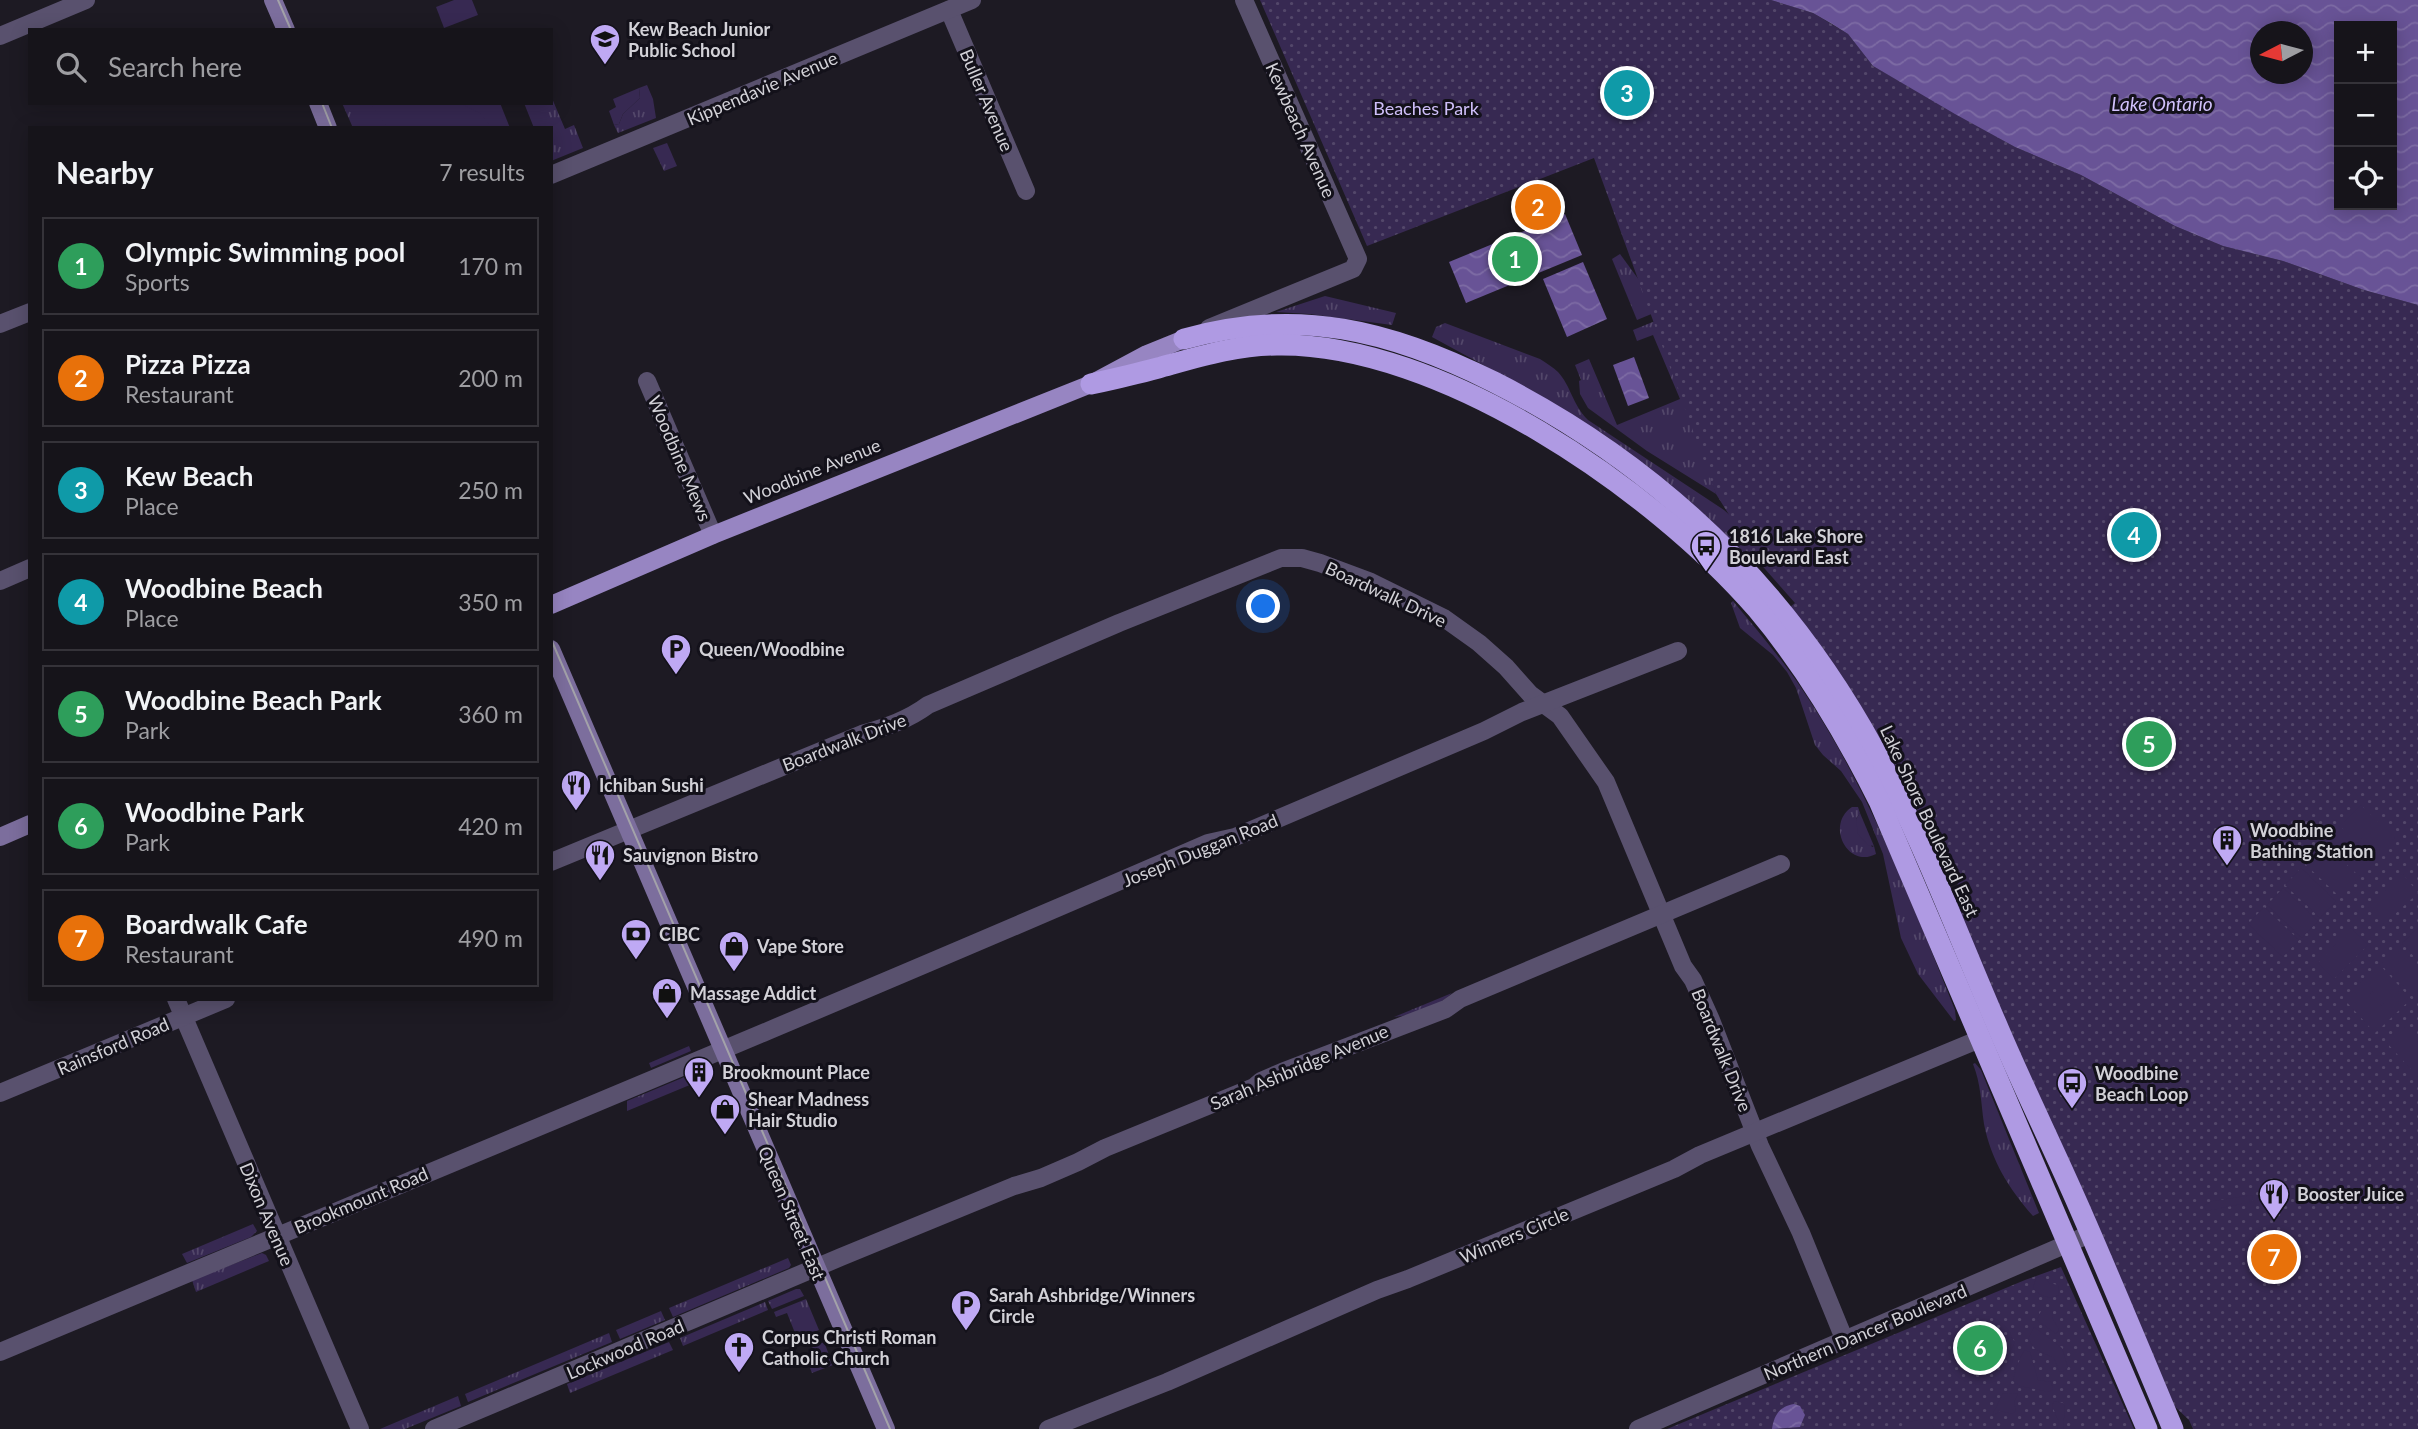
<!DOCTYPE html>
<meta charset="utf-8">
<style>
body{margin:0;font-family:Lato,sans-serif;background:#1f1d23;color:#f1f3f6}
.controls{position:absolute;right:21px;top:21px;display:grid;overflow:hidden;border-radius:0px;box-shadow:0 4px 18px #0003}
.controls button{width:63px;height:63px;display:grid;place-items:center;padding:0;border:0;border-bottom:2px solid #353339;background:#16141a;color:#f1f3f6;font:35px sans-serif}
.compass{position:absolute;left:2250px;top:21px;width:63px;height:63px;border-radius:50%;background:#16141a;box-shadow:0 4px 18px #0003;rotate:264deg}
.you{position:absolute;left:1264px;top:607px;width:24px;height:24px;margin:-18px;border:5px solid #fff;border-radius:50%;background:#1a73e8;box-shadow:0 0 0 10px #1a73e833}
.badge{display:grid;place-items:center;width:46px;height:46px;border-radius:50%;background:#bfa9f4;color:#fff;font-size:23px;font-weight:700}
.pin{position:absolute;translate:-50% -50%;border:4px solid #fff;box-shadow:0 2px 7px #0006}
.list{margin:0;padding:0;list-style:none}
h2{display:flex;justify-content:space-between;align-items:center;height:91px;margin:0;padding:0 28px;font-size:30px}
h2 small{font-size:23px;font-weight:400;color:#9e9ea2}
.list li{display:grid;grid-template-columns:46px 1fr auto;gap:21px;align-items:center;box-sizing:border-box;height:98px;margin:0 14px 14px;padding:0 14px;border:2px solid #353339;border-radius:0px}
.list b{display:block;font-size:26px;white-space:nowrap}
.list p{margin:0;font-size:23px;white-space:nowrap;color:#9e9ea2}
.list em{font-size:23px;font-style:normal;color:#9e9ea2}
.icon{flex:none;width:38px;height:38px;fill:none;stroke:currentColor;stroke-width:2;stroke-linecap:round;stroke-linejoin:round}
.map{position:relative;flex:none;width:2418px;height:1429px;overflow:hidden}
.search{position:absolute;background:#16141a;box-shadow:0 4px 18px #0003;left:28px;top:28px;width:525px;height:77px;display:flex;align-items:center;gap:18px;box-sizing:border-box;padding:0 24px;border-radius:0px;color:#9e9ea2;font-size:26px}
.panel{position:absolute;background:#16141a;box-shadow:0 4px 18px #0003;left:28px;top:126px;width:525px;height:875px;border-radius:0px}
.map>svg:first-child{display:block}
</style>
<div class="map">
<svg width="2418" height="1429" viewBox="0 0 2418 1429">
<defs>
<pattern id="grass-tufts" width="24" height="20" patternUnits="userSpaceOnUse" patternTransform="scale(1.75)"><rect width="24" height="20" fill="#372952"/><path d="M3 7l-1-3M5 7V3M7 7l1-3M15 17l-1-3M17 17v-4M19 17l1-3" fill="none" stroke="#53476a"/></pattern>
<pattern id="park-dots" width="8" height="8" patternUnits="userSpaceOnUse" patternTransform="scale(1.75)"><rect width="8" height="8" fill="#372952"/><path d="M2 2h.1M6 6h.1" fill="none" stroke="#53476a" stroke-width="1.8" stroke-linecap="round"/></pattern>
<pattern id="water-waves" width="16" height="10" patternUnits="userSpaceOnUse" patternTransform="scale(1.75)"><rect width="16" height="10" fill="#685396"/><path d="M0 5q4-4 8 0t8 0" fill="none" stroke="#7d6ba4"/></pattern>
</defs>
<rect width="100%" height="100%" fill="#1d1a23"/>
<g fill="url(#grass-tufts)">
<polygon points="647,85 653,99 656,118 618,133 614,125 619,124 623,114 640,98 639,88"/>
<polygon points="551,96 565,129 574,125 583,148 551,161 551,128 534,128 524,103 551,103"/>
<polygon points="342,103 500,103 510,128 353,128"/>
<polygon points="667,143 677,166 664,171 653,148"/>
<polygon points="1620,254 1661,310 1637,320 1612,259"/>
<polygon points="1325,296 1396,313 1392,325 1309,314 1276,312"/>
<polygon points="1665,317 1716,494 1647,451 1588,408 1580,394 1579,381 1581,380 1575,365 1589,359 1617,425 1680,399 1653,335 1637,341 1633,330"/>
<path d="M 1445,323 L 1540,359 C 1546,363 1553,367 1558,372 C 1571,386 1572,404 1588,420 L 1724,510 L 1743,527 L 1767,556 L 1754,565 L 1681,495 L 1609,438 L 1551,402 L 1432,337 L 1436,327 Z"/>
<path d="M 1733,601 C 1757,630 1781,658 1802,689 C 1868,787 1911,900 1955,1010 L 1956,1020 L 1954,1021 L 1918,974 L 1901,938 L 1883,854 L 1862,802 L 1841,771 L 1823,755 L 1815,745 L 1796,688 L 1787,672 L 1773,655 L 1740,628 L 1731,603 Z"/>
<path d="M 1852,807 L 1858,807 L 1860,813 L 1856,819 L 1872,847 L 1874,846 L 1876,854 C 1848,869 1825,825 1852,807 Z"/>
<path d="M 1452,993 C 1437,1008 1415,1015 1394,1017 Z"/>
<path d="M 1975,1063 L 1981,1070 L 2039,1213 L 2033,1216 C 2009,1189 1991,1160 1984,1124 C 1981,1103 1981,1084 1973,1064 Z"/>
<polygon points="706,1068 709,1077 627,1111 627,1101"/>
<polygon points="253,1224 257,1231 251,1237 187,1263 182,1254"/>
<polygon points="262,1253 266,1255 269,1261 196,1292 192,1280"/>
<polygon points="788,1258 791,1265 789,1268 673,1317 669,1308"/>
<polygon points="796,1289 800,1289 804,1296 772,1309 768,1301"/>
<polygon points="806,1299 819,1330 804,1336 795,1333 787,1313 776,1317 774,1312"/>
<polygon points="765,1302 768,1310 683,1346 680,1338"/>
<polygon points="661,1311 665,1320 620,1339 616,1330"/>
<polygon points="609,1333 612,1342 468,1402 465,1394"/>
<polygon points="669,1342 673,1350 570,1393 567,1384"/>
<polygon points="824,1342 833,1365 812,1373 806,1358 809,1349"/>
<polygon points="458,1396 461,1406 405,1429 380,1429"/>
</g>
<g fill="url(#park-dots)">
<polygon points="1260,0 1771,0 1813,13 1848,34 1873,66 2015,147 2081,175 2175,226 2223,246 2283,261 2364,290 2418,305 2418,1429 2193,1429 2189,1420 2172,1404 1950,897 1959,882 1901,782 1790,607 1795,603 1758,561 1716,494 1594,158 1367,246"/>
<polygon points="2061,1267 2134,1429 1667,1429 2025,1280"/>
</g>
<g fill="#372952">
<polygon points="454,0 472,0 478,15 444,28 436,7"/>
<polygon points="639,88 640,98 623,114 619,124 614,125 609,111 616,107 613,99"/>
<polygon points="370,103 459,103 480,113 492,128 388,128"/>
<polygon points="2361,805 2395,838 2379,855 2344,822"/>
<polygon points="1860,813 1874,846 1868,845 1858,834 1856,819"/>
<polygon points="2340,826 2375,859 2359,876 2324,843"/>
<polygon points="2321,847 2356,880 2340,897 2305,864"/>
<polygon points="2301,868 2336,901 2320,918 2285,885"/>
<polygon points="2403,874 2418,893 2384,924 2368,907"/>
<polygon points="2283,888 2318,921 2302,938 2267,905"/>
<polygon points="2264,907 2299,940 2283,957 2248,924"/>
<polygon points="2351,928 2368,945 2334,979 2318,963"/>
<polygon points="2418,928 2418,961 2402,943"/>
<polygon points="2399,946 2418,967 2418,994 2414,997 2382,962"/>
<polygon points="2379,964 2411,999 2394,1015 2362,980"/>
<polygon points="2360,982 2392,1017 2375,1033 2343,998"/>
<polygon points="2404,1027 2418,1042 2418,1077 2387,1043"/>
<polygon points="689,1046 691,1051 651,1068 649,1063"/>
<polygon points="2253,1195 2252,1202 2206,1211 2204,1205 2213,1201"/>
<path d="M 2043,1276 L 2049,1283 L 2058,1285 L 2059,1295 C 2048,1300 2040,1296 2033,1288 L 2036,1278 Z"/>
<polygon points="2041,1311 2052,1311 2053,1319 2059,1330 2056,1334 2037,1320"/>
<polygon points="2034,1327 2062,1348 2068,1368 2062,1372 2059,1371 2054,1358 2035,1349 2028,1339"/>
<polygon points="1987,1331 2001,1337 2012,1338 2015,1342 2008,1356 2000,1355 1992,1339 1984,1334"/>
<polygon points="2024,1350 2030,1352 2038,1380 2051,1382 2053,1389 2049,1392 2020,1386 2013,1381 2016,1368"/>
<polygon points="2003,1393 2018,1394 2014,1402 2016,1411 2012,1414 2001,1411 1992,1416"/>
<polygon points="2054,1401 2063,1403 2065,1407 2063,1429 2057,1429 2059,1422 2052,1406"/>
<polygon points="1923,1419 1930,1420 1934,1429 1908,1429 1908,1422"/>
</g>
<g fill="url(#water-waves)" fill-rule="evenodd">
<path d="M 1771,0 L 2418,0 L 2418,305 L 2364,290 L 2283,261 L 2223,246 L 2175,226 L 2081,175 L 2015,147 L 1955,114 L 1873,66 L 1848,34 L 1832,24 L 1813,13 ZM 2339,26 L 2392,26 L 2392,205 L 2339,205 ZM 2260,32 L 2302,32 L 2302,74 L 2260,74 Z"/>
<polygon points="1565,214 1582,255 1466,303 1449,262"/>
<polygon points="1583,262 1607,319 1567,337 1543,279"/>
<polygon points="1634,357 1649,398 1628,406 1613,365"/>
<path d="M 1794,1404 L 1800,1406 L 1805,1415 L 1800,1427 L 1772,1429 C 1774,1415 1780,1406 1794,1404 Z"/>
</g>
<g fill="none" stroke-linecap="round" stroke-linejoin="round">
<g stroke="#59516e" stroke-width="18">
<polyline points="949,10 1026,191"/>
<polyline points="0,36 86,0"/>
<polyline points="551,175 972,0"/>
<polyline points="0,324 30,312"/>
<polyline points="1209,328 1353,269 1358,259 1244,0"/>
<polyline points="647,381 713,535"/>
<polyline points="0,581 30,568"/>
<path d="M 551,862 L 862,734 C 886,727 908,720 928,705 L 1119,623 L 1281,558 L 1302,558 L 1320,563 L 1371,582 L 1444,618 L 1479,643 L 1506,667 L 1530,694 L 1560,716 L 1606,782 L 1683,966 L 1693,980 L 1711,1020 L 1760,1146 L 1801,1233 L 1845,1341"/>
<polyline points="176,999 360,1429"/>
<polyline points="0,1093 226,999"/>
<path d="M 0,1352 C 403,1183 807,1017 1208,843 L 1235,837 L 1484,731 L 1522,712 L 1678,651"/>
<polyline points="434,1429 841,1257 1014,1186 1041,1178 1078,1162 1105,1148 1254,1087 1261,1081 1282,1072 1446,1009 1460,999 1781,864"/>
<polyline points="1048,1429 1167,1382 1377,1290 1408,1279 1674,1169 1700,1155 1980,1039"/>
<polyline points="1638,1429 2090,1234"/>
</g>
<g stroke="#7c6e9d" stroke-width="18">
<polyline points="273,0 286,30"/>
<polyline points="318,103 328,128"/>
<polyline points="551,649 886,1429"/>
<polyline points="0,837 30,824"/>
</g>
<polyline stroke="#9785c2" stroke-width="18" points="551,605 713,535 1091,384 1147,354 1184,339"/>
<g stroke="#af9ae3" stroke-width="21">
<path d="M 1184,339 C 1298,307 1390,330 1494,382 C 1660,466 1786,588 1875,751 C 1922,838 1957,933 1996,1023 C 2022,1085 2052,1145 2079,1207 C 2111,1280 2142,1355 2173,1429"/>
<path d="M 1091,384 C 1114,379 1136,374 1158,368 C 1198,357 1236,345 1277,345 C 1440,342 1654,490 1757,609 C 1806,667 1845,733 1879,801 L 2147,1429"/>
</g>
<g stroke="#a3a2a9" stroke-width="2">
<polyline points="278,0 291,30"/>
<polyline points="322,103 332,128"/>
<polyline points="551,639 890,1429"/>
</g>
</g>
<defs>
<g id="school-pin" transform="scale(1.575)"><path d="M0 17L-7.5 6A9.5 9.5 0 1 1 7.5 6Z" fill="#bfa9f4" stroke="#13111a"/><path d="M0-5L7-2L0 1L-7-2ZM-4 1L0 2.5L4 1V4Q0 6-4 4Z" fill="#111"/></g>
<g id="bus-pin" transform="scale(1.575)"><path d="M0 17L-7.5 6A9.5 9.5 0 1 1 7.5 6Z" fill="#bfa9f4" stroke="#13111a"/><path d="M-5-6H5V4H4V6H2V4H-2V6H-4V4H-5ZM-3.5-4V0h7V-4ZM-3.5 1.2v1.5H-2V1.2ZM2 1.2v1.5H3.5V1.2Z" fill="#111"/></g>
<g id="parking-pin" transform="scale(1.575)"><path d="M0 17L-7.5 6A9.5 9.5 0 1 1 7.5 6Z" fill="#bfa9f4" stroke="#13111a"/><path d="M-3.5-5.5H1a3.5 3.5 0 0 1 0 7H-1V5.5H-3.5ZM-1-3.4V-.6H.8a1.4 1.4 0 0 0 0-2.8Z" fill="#111"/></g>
<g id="restaurant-pin" transform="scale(1.575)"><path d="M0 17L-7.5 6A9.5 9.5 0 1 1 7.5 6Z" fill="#bfa9f4" stroke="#13111a"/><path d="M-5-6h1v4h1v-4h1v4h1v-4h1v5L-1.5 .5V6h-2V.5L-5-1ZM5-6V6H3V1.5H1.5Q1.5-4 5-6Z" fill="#111"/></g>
<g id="building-pin" transform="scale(1.575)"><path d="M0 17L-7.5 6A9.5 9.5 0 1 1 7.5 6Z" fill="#bfa9f4" stroke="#13111a"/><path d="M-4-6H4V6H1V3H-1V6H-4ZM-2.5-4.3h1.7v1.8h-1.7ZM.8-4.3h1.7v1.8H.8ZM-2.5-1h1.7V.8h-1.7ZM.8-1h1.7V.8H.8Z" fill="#111"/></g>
<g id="bank-pin" transform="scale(1.575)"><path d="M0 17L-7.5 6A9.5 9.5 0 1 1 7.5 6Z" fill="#bfa9f4" stroke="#13111a"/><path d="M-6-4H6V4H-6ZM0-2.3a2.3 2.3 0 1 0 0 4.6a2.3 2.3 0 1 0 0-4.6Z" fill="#111"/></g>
<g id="shop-pin" transform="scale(1.575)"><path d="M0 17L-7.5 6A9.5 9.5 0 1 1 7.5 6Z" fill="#bfa9f4" stroke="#13111a"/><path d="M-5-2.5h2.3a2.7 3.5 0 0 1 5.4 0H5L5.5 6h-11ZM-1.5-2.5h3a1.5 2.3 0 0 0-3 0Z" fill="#111"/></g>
<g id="church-pin" transform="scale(1.575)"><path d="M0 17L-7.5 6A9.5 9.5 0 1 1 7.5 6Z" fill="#bfa9f4" stroke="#13111a"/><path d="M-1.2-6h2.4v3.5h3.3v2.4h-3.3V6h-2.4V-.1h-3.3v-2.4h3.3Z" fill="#111"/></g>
</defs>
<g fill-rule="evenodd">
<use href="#school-pin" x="605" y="39"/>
<use href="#bus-pin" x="1706" y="546"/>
<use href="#parking-pin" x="676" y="649"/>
<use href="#restaurant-pin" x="576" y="785"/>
<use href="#building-pin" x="2227" y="840"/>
<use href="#restaurant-pin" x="600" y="855"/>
<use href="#bank-pin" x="636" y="934"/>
<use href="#shop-pin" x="734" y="946"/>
<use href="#shop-pin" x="667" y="993"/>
<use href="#building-pin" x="699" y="1072"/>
<use href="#bus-pin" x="2072" y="1083"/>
<use href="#shop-pin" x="725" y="1109"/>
<use href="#restaurant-pin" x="2274" y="1194"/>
<use href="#parking-pin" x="966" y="1305"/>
<use href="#church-pin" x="739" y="1347"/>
</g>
<g text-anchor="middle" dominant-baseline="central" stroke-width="6" stroke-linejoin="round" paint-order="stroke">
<g font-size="18" font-weight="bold" fill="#d2d1d7" stroke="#13111a" text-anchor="start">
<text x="628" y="29">Kew Beach Junior<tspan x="628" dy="21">Public School</tspan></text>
<text x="1729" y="536">1816 Lake Shore<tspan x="1729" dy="21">Boulevard East</tspan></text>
<text x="699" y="649">Queen/Woodbine</text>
<text x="599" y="785">Ichiban Sushi</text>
<text x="2250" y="830">Woodbine<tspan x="2250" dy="21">Bathing Station</tspan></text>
<text x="623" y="855">Sauvignon Bistro</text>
<text x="659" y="934">CIBC</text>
<text x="757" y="946">Vape Store</text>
<text x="690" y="993">Massage Addict</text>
<text x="722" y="1072">Brookmount Place</text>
<text x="2095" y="1073">Woodbine<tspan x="2095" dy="21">Beach Loop</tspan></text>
<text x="748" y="1099">Shear Madness<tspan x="748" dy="21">Hair Studio</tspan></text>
<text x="2297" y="1194">Booster Juice</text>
<text x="989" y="1295">Sarah Ashbridge/Winners<tspan x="989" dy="21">Circle</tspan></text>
<text x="762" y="1337">Corpus Christi Roman<tspan x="762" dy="21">Catholic Church</tspan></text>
</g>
<g font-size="18" fill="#d2d1d7" stroke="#13111a">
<text transform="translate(762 88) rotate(-23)">Kippendavie Avenue</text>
<text transform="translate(987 100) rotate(67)">Buller Avenue</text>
<text transform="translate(1301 130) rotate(66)">Kewbeach Avenue</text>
<text transform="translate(680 458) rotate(67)">Woodbine Mews</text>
<text transform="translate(812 471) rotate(-22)">Woodbine Avenue</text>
<text transform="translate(1386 594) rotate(25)">Boardwalk Drive</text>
<text transform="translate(844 742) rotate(-21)">Boardwalk Drive</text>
<text transform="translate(1930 821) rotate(65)">Lake Shore Boulevard East</text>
<text transform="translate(1200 850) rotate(-22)">Joseph Duggan Road</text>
<text transform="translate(113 1046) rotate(-23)">Rainsford Road</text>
<text transform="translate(1722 1050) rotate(68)">Boardwalk Drive</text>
<text transform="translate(1299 1067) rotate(-23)">Sarah Ashbridge Avenue</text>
<text transform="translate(361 1200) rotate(-23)">Brookmount Road</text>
<text transform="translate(792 1213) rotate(67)">Queen Street East</text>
<text transform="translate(267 1214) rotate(67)">Dixon Avenue</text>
<text transform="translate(1514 1235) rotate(-23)">Winners Circle</text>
<text transform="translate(1865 1332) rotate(-23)">Northern Dancer Boulevard</text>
<text transform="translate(625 1349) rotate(-23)">Lockwood Road</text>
</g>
<g font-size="18" fill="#cfbff9" stroke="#13111a">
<text x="1426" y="108">Beaches Park</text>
</g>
<g font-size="19" font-style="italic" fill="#d1c1fb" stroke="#13111a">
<text x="2162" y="103">Lake Ontario</text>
</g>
</g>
</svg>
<div class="controls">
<button>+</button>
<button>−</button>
<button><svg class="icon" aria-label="locate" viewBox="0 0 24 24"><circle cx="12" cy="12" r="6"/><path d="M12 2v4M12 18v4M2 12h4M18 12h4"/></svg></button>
</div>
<svg class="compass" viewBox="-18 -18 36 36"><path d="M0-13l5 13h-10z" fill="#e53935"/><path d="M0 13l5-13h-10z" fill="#9e9ea2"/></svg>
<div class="you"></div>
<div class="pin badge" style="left:1515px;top:259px;background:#2e9e5b">1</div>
<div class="pin badge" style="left:1538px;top:207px;background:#e8710a">2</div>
<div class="pin badge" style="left:1627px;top:93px;background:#0f9aa8">3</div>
<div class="pin badge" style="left:2134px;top:535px;background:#0f9aa8">4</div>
<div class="pin badge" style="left:2149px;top:744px;background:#2e9e5b">5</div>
<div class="pin badge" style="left:1980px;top:1348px;background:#2e9e5b">6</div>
<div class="pin badge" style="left:2274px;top:1257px;background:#e8710a">7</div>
<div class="search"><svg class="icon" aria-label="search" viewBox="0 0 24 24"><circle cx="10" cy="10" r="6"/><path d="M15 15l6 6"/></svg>Search here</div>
<section class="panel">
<h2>Nearby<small>7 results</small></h2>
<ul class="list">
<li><span class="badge" style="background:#2e9e5b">1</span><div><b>Olympic Swimming pool</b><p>Sports</p></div><em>170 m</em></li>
<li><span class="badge" style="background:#e8710a">2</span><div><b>Pizza Pizza</b><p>Restaurant</p></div><em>200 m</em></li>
<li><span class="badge" style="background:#0f9aa8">3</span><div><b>Kew Beach</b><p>Place</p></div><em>250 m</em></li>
<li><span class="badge" style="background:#0f9aa8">4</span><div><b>Woodbine Beach</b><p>Place</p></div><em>350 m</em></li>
<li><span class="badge" style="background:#2e9e5b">5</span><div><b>Woodbine Beach Park</b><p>Park</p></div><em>360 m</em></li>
<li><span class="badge" style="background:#2e9e5b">6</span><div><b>Woodbine Park</b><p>Park</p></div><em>420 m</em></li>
<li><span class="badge" style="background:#e8710a">7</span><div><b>Boardwalk Cafe</b><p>Restaurant</p></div><em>490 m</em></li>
</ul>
</section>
</div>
